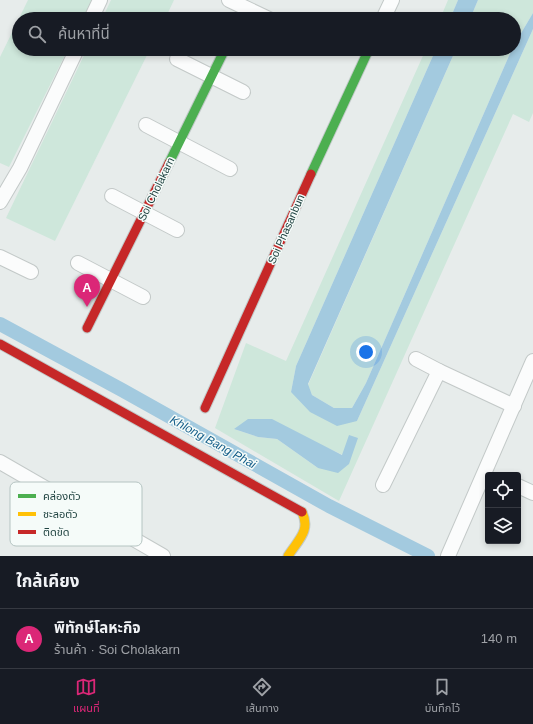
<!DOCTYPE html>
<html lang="th">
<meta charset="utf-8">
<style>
body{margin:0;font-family:Helvetica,"Noto Sans Thai",sans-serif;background:#242831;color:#f1f3f6}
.controls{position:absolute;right:12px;bottom:12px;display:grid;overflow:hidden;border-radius:4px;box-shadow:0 2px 6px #0003}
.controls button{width:36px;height:36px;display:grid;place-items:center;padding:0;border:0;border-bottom:1px solid #363941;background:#171b24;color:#f1f3f6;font:20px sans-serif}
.you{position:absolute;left:366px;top:352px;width:14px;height:14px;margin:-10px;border:3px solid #fff;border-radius:50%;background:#1a73e8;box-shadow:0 0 0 6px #1a73e833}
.badge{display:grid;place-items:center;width:26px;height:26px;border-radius:50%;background:#db2777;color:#fff;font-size:13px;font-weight:700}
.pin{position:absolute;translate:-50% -33px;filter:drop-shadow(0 1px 2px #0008)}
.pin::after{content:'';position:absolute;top:21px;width:14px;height:12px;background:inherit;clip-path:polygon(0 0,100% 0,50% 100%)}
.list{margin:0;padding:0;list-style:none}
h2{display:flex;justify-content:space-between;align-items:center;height:52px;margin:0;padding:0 16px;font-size:17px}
h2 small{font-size:13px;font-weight:400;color:#9ea1a6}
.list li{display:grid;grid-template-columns:26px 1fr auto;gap:12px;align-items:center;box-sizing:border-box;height:60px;padding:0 16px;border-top:1px solid #363941}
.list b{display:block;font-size:15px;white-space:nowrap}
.list p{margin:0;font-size:13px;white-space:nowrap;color:#9ea1a6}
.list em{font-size:13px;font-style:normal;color:#9ea1a6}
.icon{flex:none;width:22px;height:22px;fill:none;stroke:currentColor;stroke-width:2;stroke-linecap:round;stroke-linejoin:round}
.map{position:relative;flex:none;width:533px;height:556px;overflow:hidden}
.search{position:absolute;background:#171b24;box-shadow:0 2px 6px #0003;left:12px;right:12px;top:12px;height:44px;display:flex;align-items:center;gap:10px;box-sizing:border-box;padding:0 14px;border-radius:22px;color:#9ea1a6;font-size:15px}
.sheet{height:112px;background:#171b24}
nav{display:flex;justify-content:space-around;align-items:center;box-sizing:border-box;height:56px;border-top:1px solid #363941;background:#171b24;font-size:11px;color:#9ea1a6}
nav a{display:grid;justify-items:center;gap:2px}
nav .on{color:#db2777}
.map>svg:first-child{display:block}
</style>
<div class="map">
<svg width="533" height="556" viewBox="0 0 533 556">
<rect width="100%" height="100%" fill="#e7eceb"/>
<g fill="#cee7db" fill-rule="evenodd">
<polygon points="28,0 93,0 83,19 19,19 19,49 68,49 9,167 0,163 0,57"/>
<polygon points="111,0 174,0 165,19 102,19"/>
<polygon points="448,0 458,0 450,19 440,19"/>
<polygon points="478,0 533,0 533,13 514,45 514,19 470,19"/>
<path d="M 533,29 L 533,113 L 529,122 L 513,114 L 339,501 L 215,428 L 246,343 L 286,361 L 426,49 L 436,49 L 296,366 L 291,392 L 357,421 ZM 234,429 L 321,445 L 343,455 L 318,468 L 277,439 L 258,437 Z"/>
<polygon points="87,49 150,49 55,241 6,218"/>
<polygon points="456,49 512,49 366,383 352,408 334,408 312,395 308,385"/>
</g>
<g fill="#a3cadf">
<polygon points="458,0 478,0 470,19 450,19"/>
<polygon points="533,13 533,29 357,421 337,426 310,412 291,392 296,366 436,49 456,49 308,384 312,395 334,408 352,408 366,383 512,49 514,49 514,45"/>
<polygon points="248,419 272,419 342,455 349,435 358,438 349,464 338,473 318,468 277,439 258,437 234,429"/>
</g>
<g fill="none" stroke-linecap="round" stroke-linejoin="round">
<polyline stroke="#a3cadf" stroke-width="14" points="0,324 122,390 329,506 428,556"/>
<g stroke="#c3c9c8" stroke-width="16">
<g id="street">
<polyline points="229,0 269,19"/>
<polyline points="91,19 100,0"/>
<polyline points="383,19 392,0"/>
<polyline points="177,59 243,92"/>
<polyline points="146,125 230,169"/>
<polyline points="112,196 177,230"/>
<polyline points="0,202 20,168 77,49"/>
<polyline points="0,257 31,272"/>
<polyline points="78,263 143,297"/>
<polyline points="416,359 439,371"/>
<polyline points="0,462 163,556"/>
<polyline points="383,485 439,371 514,406"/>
<polyline points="518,486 533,493"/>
<polyline points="448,556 533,361"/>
</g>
</g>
<g stroke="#c2cac9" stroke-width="11">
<g id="fast">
<polyline points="169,163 225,49"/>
<polyline points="311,174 369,49"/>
</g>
</g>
<g stroke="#c2cac9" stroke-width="11">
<path id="slow" d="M 288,556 C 298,540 311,531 302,512"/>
</g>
<g stroke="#c2cac9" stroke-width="11">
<g id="jam">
<polyline points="87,328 169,163"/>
<polyline points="0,344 302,512"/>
<polyline points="205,408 311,174"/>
</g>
</g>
<use href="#street" stroke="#fbfcfc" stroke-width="14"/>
<use href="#fast" stroke="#4caf50" stroke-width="9"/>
<use href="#slow" stroke="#ffc107" stroke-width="9"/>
<use href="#jam" stroke="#c62828" stroke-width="9"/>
</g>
<g text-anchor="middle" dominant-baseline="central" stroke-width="3" stroke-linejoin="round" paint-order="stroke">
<g font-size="11" fill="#204341" stroke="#f5fbf9">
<text transform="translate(156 189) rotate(-64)">Soi Cholakarn</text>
<text transform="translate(286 229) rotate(-66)">Soi Phasanbun</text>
</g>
<g font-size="12" font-style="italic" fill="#125c88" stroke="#f5fbf9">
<text transform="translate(213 442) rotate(29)">Khlong Bang Phai</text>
</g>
</g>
<rect x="10" y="482" width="132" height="64" rx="6" fill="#f5fbf9" stroke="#b5c4c2" stroke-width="1"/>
<rect x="18" y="494" width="18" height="4" fill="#4caf50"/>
<rect x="18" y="512" width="18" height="4" fill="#ffc107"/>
<rect x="18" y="530" width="18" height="4" fill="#c62828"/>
<g font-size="11" fill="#204341">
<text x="43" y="500">คล่องตัว</text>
<text x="43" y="518">ชะลอตัว</text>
<text x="43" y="536">ติดขัด</text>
</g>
</svg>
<div class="controls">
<button><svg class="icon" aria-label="locate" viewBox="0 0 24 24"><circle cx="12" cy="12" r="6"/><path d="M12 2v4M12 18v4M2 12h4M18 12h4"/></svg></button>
<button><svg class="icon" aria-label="layers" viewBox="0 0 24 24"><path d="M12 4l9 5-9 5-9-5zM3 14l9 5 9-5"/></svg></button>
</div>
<div class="you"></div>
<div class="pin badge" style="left:87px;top:307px">A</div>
<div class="search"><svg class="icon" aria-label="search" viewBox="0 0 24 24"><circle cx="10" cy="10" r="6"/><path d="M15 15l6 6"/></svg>ค้นหาที่นี่</div>
</div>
<section class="sheet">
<h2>ใกล้เคียง<small></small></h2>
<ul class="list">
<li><span class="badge">A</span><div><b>พิทักษ์โลหะกิจ</b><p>ร้านค้า · Soi Cholakarn</p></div><em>140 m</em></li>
</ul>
</section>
<nav>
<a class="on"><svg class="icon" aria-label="map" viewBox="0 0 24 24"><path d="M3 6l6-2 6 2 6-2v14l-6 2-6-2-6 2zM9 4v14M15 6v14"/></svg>แผนที่</a>
<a><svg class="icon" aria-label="directions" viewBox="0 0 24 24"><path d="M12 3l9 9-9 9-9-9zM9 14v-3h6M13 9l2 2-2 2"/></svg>เส้นทาง</a>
<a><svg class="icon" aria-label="saved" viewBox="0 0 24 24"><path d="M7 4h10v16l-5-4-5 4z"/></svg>บันทึกไว้</a>
</nav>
